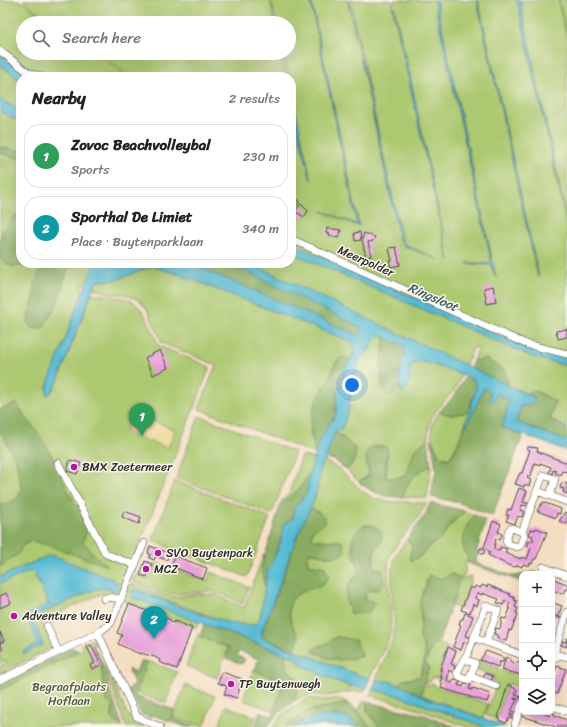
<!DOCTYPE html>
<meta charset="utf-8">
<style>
body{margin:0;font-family:Sriracha,sans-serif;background:#f2f2f2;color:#222}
.controls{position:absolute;right:12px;bottom:12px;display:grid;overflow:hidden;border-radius:8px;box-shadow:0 4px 16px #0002}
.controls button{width:36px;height:36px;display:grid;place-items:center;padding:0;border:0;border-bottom:1px solid #e0e0e0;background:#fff;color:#222;font:20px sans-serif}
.you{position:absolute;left:352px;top:385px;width:14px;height:14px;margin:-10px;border:3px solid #fff;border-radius:50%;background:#1a73e8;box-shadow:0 0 0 6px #1a73e833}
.badge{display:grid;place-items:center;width:26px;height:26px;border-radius:50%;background:#b5179e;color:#fff;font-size:13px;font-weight:700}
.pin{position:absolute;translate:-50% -33px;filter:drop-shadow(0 1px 2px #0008)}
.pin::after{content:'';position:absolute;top:21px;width:14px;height:12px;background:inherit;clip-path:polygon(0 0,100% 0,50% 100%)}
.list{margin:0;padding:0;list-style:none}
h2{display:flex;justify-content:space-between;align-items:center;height:52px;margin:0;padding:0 16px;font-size:17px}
h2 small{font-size:13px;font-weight:400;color:#767676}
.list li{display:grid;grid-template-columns:26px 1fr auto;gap:12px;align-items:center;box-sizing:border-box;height:64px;margin:0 8px 8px;padding:0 8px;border:1px solid #e0e0e0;border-radius:16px}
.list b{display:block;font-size:15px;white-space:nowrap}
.list p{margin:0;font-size:13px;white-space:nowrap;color:#767676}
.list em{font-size:13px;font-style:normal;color:#767676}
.icon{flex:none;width:22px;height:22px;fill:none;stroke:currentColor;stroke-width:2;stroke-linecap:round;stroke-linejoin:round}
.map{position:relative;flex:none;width:567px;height:727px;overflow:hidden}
.search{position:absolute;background:#fff;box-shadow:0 4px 16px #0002;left:16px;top:16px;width:280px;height:44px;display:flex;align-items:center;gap:10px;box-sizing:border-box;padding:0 14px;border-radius:22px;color:#767676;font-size:15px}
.panel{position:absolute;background:#fff;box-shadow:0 4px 16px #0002;left:16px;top:72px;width:280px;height:196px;border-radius:16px}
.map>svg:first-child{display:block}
</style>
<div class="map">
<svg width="567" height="727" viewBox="0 0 567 727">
<rect width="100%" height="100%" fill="#fbf7ec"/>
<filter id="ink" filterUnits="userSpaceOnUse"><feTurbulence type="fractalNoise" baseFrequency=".025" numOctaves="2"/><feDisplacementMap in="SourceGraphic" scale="8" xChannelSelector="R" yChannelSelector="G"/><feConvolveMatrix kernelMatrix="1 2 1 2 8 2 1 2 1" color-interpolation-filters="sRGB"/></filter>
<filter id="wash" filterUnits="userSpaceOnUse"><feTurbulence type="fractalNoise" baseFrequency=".012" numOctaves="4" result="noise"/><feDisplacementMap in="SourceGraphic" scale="16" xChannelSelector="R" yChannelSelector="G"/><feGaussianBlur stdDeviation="0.9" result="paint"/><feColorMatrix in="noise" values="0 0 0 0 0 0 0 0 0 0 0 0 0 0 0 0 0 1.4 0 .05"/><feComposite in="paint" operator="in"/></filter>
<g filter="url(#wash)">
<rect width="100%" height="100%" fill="#f4dec2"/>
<g fill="#acc86f" stroke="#6c7a4d" fill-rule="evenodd">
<polygon points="0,0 20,0 44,18 23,0 270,0 275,23 54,23 48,19 51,23 23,23 23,53 94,53 128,77 29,77 0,55"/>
<polygon points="271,0 310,0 357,223 355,224 322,211 359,226 311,0 348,0 402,244 406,245 402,241 350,0 391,0 449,261 393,0 434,0 491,260 490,263 468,263 491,265 496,278 436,0 477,0 538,277 478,0 517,0 567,225 567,360 516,343 291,243 291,99 311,179 291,90 291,77 288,77 283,53 289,53 289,23 277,23"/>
<polygon points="520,0 558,0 567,40 567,221"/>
<polygon points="559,0 567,0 567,37"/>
<polygon points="97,53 281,53 286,77 131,77"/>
<path d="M 0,65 L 21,81 L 21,263 L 94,263 L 86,286 L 82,284 L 81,288 L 84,290 L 47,387 L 50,394 L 57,383 L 92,293 C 103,296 112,296 123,298 C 145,302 151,329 159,346 L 210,367 L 119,597 L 105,596 L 103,593 L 42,621 L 53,647 L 0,674 L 0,666 L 7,663 L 6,660 L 0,663 L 0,584 L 30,571 L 33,571 L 49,605 L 28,615 L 38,642 L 37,645 L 43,644 L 32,618 L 95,589 L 108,588 L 116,591 L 119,583 L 54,556 L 48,556 L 0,577 Z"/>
<polygon points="291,252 533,357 567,366 567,428 550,419 555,401 530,391 528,394 508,385 508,380 486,359 473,361 478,348 474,347 465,366 250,263 291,263"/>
<path d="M 153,266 L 175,273 L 350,341 C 358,348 353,353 349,361 L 347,357 L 335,364 L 330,377 L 321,393 L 310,432 L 316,454 L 199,409 L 216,365 L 162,343 L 147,309 L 139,300 L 123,294 L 111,294 L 93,288 L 98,281 L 116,280 Z"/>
<path d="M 377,335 L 385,337 L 384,343 L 394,386 L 400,391 L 410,366 L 421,361 L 462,374 C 459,380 457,386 453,391 C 439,409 428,413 428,439 L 415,449 L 404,477 L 386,478 L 388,452 L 385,446 L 373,446 L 366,463 L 369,472 L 368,476 L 359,482 L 347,470 L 354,462 L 344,438 L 335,432 L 341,430 L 348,412 L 353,382 L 360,359 L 363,355 L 368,352 Z"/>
<path d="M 439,412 L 452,415 L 468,412 C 464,429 459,444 449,459 L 439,456 C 432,435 426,433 439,412 Z"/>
<polygon points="199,416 295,452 272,514 176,478"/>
<polygon points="302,455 314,459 309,474 298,490 280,506 281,501 288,496"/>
<path d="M 325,461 L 339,469 L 361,490 L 373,498 L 386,501 L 426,503 C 418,523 400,536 391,554 C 383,571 394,610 390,631 C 388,648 376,663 369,679 L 294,650 L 299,638 C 291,625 281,601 300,593 C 310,589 318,587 326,581 L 321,566 L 308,564 L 307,557 L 310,553 C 322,553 335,563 345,551 L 343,544 L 341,541 L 315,540 L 310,536 L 313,530 L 317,528 L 320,513 L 311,508 L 316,494 L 321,464 ZM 365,525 L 374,526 L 378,529 L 379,545 C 371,553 374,560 375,570 C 376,576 375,584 375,590 L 370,590 L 365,595 L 365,599 L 373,602 L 360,613 L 351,614 C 343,595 345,587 359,572 C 359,563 353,558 352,550 C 351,540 357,530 365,525 ZM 336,637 L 346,638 L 357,644 L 363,656 C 341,661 332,663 313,650 L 317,647 L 326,644 Z"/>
<path d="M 431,466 L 427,498 L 403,497 C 407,481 415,471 431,466 Z"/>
<polygon points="175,481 270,517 247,577 152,541"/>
<path d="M 465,511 L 475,515 C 463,527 458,545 469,559 L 465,562 L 465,574 L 461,579 L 471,576 L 471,579 L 461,609 L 452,606 L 456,595 L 454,594 L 447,577 L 440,579 L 420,602 L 421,621 L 420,638 L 424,647 L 425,657 L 420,676 L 416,678 L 403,680 L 399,685 L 392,682 L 376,680 C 379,665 390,652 393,637 C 398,614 386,576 395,557 C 398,550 403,545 407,539 L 412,545 L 410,556 L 421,555 C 428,547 433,545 439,539 C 448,529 455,519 465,511 Z"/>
<polygon points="264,553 262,575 265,587 262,607 259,621 253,625 230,623 134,589 133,591 131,590 133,593 132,597 199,622 196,628 123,600 130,583 162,595 176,597 198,594 217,595 244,608"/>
<polygon points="155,563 207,581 210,572 249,587 242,604 222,594 210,591 177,594 163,593 132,581 135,574 149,579"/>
<polygon points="198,634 229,645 217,678 186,666"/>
<path d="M 91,640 L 96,640 L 98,644 L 92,645 C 100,662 104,669 102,689 L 105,690 L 109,703 L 113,705 L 112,716 L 113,721 L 122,725 L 123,727 L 0,727 L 0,690 L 83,649 L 81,644 Z"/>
<polygon points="436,643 447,647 439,670 441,671 439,676 441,677 441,680 433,677 430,682 424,684 429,666 425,664 433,644"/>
<path d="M 285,654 L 294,657 L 301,665 L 349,686 L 366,689 L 363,692 L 355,691 L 326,696 L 310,694 L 295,700 L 299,680 C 288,672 285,668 285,654 Z"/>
<polygon points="479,660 511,674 512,672 522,676 522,688 508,683 497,720 485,715 497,684 492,681 494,676 476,669"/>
<polygon points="147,661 177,672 166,703 136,693"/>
<polygon points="254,669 285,680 274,711 243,700"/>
<polygon points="115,679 117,682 114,684 128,716 133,716 144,727 126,727 111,684 111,681"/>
<polygon points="434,683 433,685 488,704 483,718 421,695 423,687"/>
<polygon points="185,685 215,696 204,727 173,717"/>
<polygon points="372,690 393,694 486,727 467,727 423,711 370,695"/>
<polygon points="308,698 327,700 340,698 348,703 308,711 284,727 272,727 286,711"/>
<polygon points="364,701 367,702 367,710 379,727 370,727 358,711"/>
<polygon points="226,706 256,717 252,727 219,727"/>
</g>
<g fill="#89ac62" stroke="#5a6c46">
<polygon points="0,147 21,151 21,159 0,153"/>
<path d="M 21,212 L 21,263 L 70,263 L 57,304 L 43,328 C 18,333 31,310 34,298 C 35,293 34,287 36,282 C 37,277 40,273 40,267 C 28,258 13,277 0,257 C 0,236 2,224 21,212 Z"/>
<polygon points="190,263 230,263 237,266 362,328 359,336"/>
<path d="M 385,337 L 404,346 L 405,357 L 401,360 L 402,368 L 399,374 L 400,391 L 394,386 L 395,393 L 392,395 L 387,394 C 377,384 383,350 385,337 Z"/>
<path d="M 343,357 L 349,361 L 345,366 L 344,381 L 337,393 L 336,414 L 319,441 L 316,454 C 309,429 308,416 321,392 C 324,387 328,382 331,376 C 334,368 334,360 343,357 Z"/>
<polygon points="486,359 505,371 508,385 470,368 473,361"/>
<polygon points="466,376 475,382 476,389 468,412 452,415 439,412 452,398"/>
<polygon points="484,388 505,397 509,402 502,427 523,435 492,516 460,503 431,497 436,469 431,439 439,456 449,459 456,449 465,426 467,425"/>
<polygon points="533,390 555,401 550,419 567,428 567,441 516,422 521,406 535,398 528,394"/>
<polygon points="16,403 41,438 59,468 63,481 88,528 83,541 95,556 107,566 48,545 31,541 22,546 20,552 0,567 0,505 17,499 20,494 21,487 16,460 0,430 0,410"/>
<polygon points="335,432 355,448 355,458 347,470 334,460 326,458"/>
<path d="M 428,439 L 431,466 C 415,471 407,481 403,497 C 385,498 372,493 359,482 L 368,476 L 369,472 C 367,463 364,457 369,449 L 379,446 L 387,448 L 386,478 L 404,477 L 415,449 Z"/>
<path d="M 309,474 L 307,494 L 293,511 L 293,519 L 288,521 C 280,543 269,565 265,587 L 262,575 L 262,565 L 280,506 L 298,490 Z"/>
<polygon points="430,503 465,511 450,525 442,538 428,546 421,556 411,561 410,556 412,545 407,539 425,515"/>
<path d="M 311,508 L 320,513 L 325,518 L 325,523 L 313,530 L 311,537 L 315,540 L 341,541 L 343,544 L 345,551 C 335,563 322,552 310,553 L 307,557 L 308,564 L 325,567 L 329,577 C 322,588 311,588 300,593 C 281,602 291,625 299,638 L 294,650 L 262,637 L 262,631 C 268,614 276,597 282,580 C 291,556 297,530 311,508 Z"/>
<path d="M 475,515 L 486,521 L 477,549 L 476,563 L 512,576 C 521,576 526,572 536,572 L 536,574 L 522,574 L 522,582 L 465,562 L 469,559 C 458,545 463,527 475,515 Z"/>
<path d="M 365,525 L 374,526 L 381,532 L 382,541 C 377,549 368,558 375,568 L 379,568 L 383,571 L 383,583 L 378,590 L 370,590 L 365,595 L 365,599 L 375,603 L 368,613 L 354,613 L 351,615 C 343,594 346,588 359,572 C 358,553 341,539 365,525 Z"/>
<path d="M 451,573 L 460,579 L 439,641 L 433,644 L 425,664 L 429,666 L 421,695 L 399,685 L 403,680 L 416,678 L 420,676 L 422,671 L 425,657 L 424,647 L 420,638 L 421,621 L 420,602 L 429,575 C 438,578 444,581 451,573 Z"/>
<path d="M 204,624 L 285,654 C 285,668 288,672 299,680 L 295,700 L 275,717 L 268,727 L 255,727 L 260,712 L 272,716 L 284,682 L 255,671 L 258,659 L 239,651 L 237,656 L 245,659 L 242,664 L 226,658 L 229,648 L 200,637 Z"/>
<path d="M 336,637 L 355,640 L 363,656 C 338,661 335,663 313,651 L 317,647 L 326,644 Z"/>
<path d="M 92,645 L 93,645 L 110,678 L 108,685 L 122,725 L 113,721 L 112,716 L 113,706 L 106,700 L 105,690 L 102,689 C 104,669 100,662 92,645 Z"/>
<polygon points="72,648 79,651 0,690 0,683"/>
<polygon points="141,660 147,662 135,696 174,710 172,718 195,727 186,727 153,715 151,718 141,714 128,689 135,685 128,669 136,672"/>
<polygon points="367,702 424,715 456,727 379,727 367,710"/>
<polygon points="348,703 358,711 370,727 302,721 294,727 284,727 308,711"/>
</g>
<polygon fill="#eeda9e" stroke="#8c8264" points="133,413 175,430 168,448 125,432"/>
<g fill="#55bad3" stroke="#40727f">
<polygon points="310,0 311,0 359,226 322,211 355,224 357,223"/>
<polygon points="348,0 402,241 406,245 439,260 405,246 400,242"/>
<polygon points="391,0 409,71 449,262 449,261"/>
<polygon points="434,0 436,0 496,278 491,265 467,264 490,263 491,260"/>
<polygon points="477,0 478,0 539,277 532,251"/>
<polygon points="517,0 520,0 567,225"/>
<polygon points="0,55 29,77 21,77 21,81 0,65"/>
<polygon points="291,90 311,180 295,120"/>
<polygon points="0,99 21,111 21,122 0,112"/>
<polygon points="291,243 516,343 567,360 567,366 533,357 306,259 291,252"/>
<path d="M 94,263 L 190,263 L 360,336 L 362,328 L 230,263 L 250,263 L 535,398 L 532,404 L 521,406 L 516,422 L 567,441 L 567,451 L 502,427 L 509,402 L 505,397 L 497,393 L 493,402 L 490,402 L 490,392 L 484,388 L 467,425 L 465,426 L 476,389 L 474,380 L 462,374 L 421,361 L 410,366 L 410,381 L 403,393 L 400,391 L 399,374 L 402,368 L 401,360 L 405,357 L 404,346 L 385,337 L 377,335 L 368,352 L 363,355 L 360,359 L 353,382 L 348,412 L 341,430 L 335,431 L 325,461 L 321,464 C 319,479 317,495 310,509 C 306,517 302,525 298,533 C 286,566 275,598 262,631 L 262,637 L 267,640 L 369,679 L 366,689 C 345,686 308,672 294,657 L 131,597 L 133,593 L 130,592 L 134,589 C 156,597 238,632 256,624 L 261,615 L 267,572 L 281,542 L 283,526 L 285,523 L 293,519 L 294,508 L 307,493 L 309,474 L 319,441 L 336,414 L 337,393 L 344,381 L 344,370 L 354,352 L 354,344 L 350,341 L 175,273 L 152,266 L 116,280 L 98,281 L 95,283 L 57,383 L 50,394 L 47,395 L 47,387 Z"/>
<polygon points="48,556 54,556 114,580 120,587 116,591 108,588 95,589 32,618 43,645 24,654 23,651 38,644 27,619 28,615 49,604 33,571 30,571 0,584 0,577"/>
<polygon points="376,680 392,682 432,700 507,727 486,727 393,694 372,690"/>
<path d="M 332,715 L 347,717 L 359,727 L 320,725 L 294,727 C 306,718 318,716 332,715 Z"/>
</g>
<g id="blocks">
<g fill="#e7a1d9">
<polygon points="292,196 300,201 295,208 291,205"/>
<polygon points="301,204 308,211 304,217 295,211"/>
<polygon points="327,228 341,230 339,238 329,236 330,234 326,233"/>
<polygon points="360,232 361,240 355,241 354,233"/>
<polygon points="364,233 375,237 373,241 368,242 371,256 366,257 362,240"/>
<polygon points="396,247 400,265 391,267 389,261 392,261 389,248"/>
<polygon points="493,286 496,302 487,304 484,288"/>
<polygon points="567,329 567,337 558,339 556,331"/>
<polygon points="160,350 168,368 153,375 145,358"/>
<polygon points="528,447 538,448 537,451 541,453 567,463 567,472 562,471 561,475 555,473 556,471 553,470 552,474 549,473 551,467 540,463 540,465 535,463 530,477 528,476 527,478 531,480 529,486 525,484 524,487 515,484 520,473 522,473 530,450 527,449"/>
<polygon points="70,460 81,463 77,474 67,471"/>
<polygon points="562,482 567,484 567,494 563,492 564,489 560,488"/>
<polygon points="519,488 527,491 523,502 529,504 528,506 522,505 520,510 524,511 522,517 518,516 515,524 506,521 509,515 506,515 508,509 511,510"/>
<polygon points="543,502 561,509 560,514 557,513 556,518 537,511"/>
<polygon points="124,511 141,517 139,524 122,517"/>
<polygon points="565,512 567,513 567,524 559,521"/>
<polygon points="493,521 501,524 498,532 502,534 500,540 496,538 494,549 499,551 501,547 507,549 505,553 521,559 522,557 527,559 531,548 527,547 529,541 533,542 534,540 532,539 533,536 529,535 531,529 535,530 536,528 547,532 536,559 534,559 532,564 530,563 529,566 523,564 522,567 517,565 516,567 510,566 488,555 490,552 484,547"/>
<polygon points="150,546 169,553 167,560 156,556 154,560 149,558 150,554 148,553"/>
<circle cx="482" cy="551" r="3"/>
<polygon points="175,556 207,568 203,579 171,566"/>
<polygon points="145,561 152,564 147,577 140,575"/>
<polygon points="554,578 556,579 556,580 567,584 567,590 565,589 563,594 552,590"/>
<polygon points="482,585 487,587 488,585 510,594 510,596 515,598 514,600 517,601 515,607 518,608 516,613 518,614 511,631 509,630 506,641 497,638 498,635 494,634 496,628 500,629 502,618 506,619 510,609 508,608 510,603 505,601 503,605 497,603 499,599 482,593 482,595 477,593 475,598 479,600 477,606 473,604 470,613 461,610 470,587 474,589 475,586 481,588"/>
<polygon points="6,593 11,603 0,608 0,596"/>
<polygon points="553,603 562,606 558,616 562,618 557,618 558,616 555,616 552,624"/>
<polygon points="129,604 171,620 171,622 174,623 175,621 192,628 177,669 159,662 160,660 155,657 140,653 140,654 118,644 122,635 117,633"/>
<polygon points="465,613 473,616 466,636 470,637 468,643 464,642 461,650 453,647 461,625 459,624 461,619 463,619"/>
<polygon points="0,632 4,641 0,643 3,649 0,651"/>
<polygon points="567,638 567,647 561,645 563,641 566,642"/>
<polygon points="91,645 101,665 92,669 90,665 95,663 87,647"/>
<polygon points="448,647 456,651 451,664 455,666 453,672 449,670 447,681 452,683 454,679 460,681 458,685 463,687 465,683 471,685 469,689 472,690 473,688 490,694 487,702 441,688 443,684 440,682 442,677 440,676 442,671 440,670"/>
<polygon points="486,651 504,658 503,662 500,662 498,667 480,660"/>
<polygon points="506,657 511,659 510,661 517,664 518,661 521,662 522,675 502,670"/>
<polygon points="557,666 566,669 557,694 554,693 552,699 552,680"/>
<polygon points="222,672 242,679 237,698 224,694 227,686 218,683"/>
<polygon points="485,673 493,676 491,681 483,678"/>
<polygon points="508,684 517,690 515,695 522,697 518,699 514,698 514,699 517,700 511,711 517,713 516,716 510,714 510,716 515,718 514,720 509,718 506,723 499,720 500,718 498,717"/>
<polygon points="522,712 540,712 550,716 551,712 554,713 554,715 567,720 567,727 556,727 522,716 521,718 518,717"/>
</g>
</g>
</g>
<g filter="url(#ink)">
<use href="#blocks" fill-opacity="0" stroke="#494642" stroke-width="1"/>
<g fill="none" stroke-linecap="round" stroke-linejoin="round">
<g stroke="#494642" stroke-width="8">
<g id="minor">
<polyline points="0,51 28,72 42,77"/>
<polyline points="291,239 526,344 567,354"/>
<polyline points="58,463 106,554 135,565"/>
<polyline points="537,491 543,475 555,479 550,495"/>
<polyline points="522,532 512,528 509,530 506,541 508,544 517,547 520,546 524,535 522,532 537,491 567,502"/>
<polyline points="543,567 567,576"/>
<polyline points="104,599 108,597 121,599"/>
<polyline points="47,626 58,651"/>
<polyline points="98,633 137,717 160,727"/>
<polyline points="475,638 522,655"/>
<polyline points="556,656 555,650 567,612"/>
<path d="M 464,659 L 475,663 L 469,680 L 459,676 L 457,673 C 460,666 463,660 468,653 L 486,606 L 498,610 L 486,642"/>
<polyline points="552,659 560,655 567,657"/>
<polyline points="472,677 496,686"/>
<polyline points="0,680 98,633 111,623 144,543"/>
<polyline points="552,706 567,711"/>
<polyline points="515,724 522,704"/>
</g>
</g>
<use href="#minor" stroke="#fff" stroke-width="7"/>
</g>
</g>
<g fill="#b5179e" stroke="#fbf7ec" stroke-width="1.5">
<circle cx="74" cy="467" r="4"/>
<circle cx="158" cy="553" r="4"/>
<circle cx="146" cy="569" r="4"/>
<circle cx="14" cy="616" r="4"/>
<circle cx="231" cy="684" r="4"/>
</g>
<g text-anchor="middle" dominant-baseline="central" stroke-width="3" stroke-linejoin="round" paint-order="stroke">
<g font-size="12" fill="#2b2b2b" stroke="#fbf7ec">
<text transform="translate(366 261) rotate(24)">Meerpolder</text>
</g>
<g font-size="12" fill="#2b2b2b" stroke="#fbf7ec" text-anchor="start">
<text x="82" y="467">BMX Zoetermeer</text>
<text x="166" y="553">SVO Buytenpark</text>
<text x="154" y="569">MCZ</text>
<text x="22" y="616">Adventure Valley</text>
<text x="239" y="684">TP Buytenwegh</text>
</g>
<g font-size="12" fill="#525a3f" stroke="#fbf7ec">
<text x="69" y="687">Begraafplaats<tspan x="69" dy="14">Hoflaan</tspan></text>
</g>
<g font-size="13" font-style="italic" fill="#3a5d66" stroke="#fbf7ec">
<text transform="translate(433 297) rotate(23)">Ringsloot</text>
</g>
</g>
</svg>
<div class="controls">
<button>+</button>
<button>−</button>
<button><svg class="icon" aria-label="locate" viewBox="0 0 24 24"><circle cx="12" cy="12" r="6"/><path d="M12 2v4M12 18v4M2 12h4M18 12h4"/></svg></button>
<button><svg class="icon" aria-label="layers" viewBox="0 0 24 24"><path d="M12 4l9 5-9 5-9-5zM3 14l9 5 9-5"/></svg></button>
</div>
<div class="you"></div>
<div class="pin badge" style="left:142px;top:436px;background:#2e9e5b">1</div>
<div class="pin badge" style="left:154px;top:639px;background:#0f9aa8">2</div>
<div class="search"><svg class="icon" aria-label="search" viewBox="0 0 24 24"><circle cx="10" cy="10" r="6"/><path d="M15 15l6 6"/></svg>Search here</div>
<section class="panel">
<h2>Nearby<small>2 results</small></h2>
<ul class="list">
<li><span class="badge" style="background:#2e9e5b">1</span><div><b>Zovoc Beachvolleybal</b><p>Sports</p></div><em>230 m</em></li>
<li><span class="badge" style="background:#0f9aa8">2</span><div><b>Sporthal De Limiet</b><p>Place · Buytenparklaan</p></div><em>340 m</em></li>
</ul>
</section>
</div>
